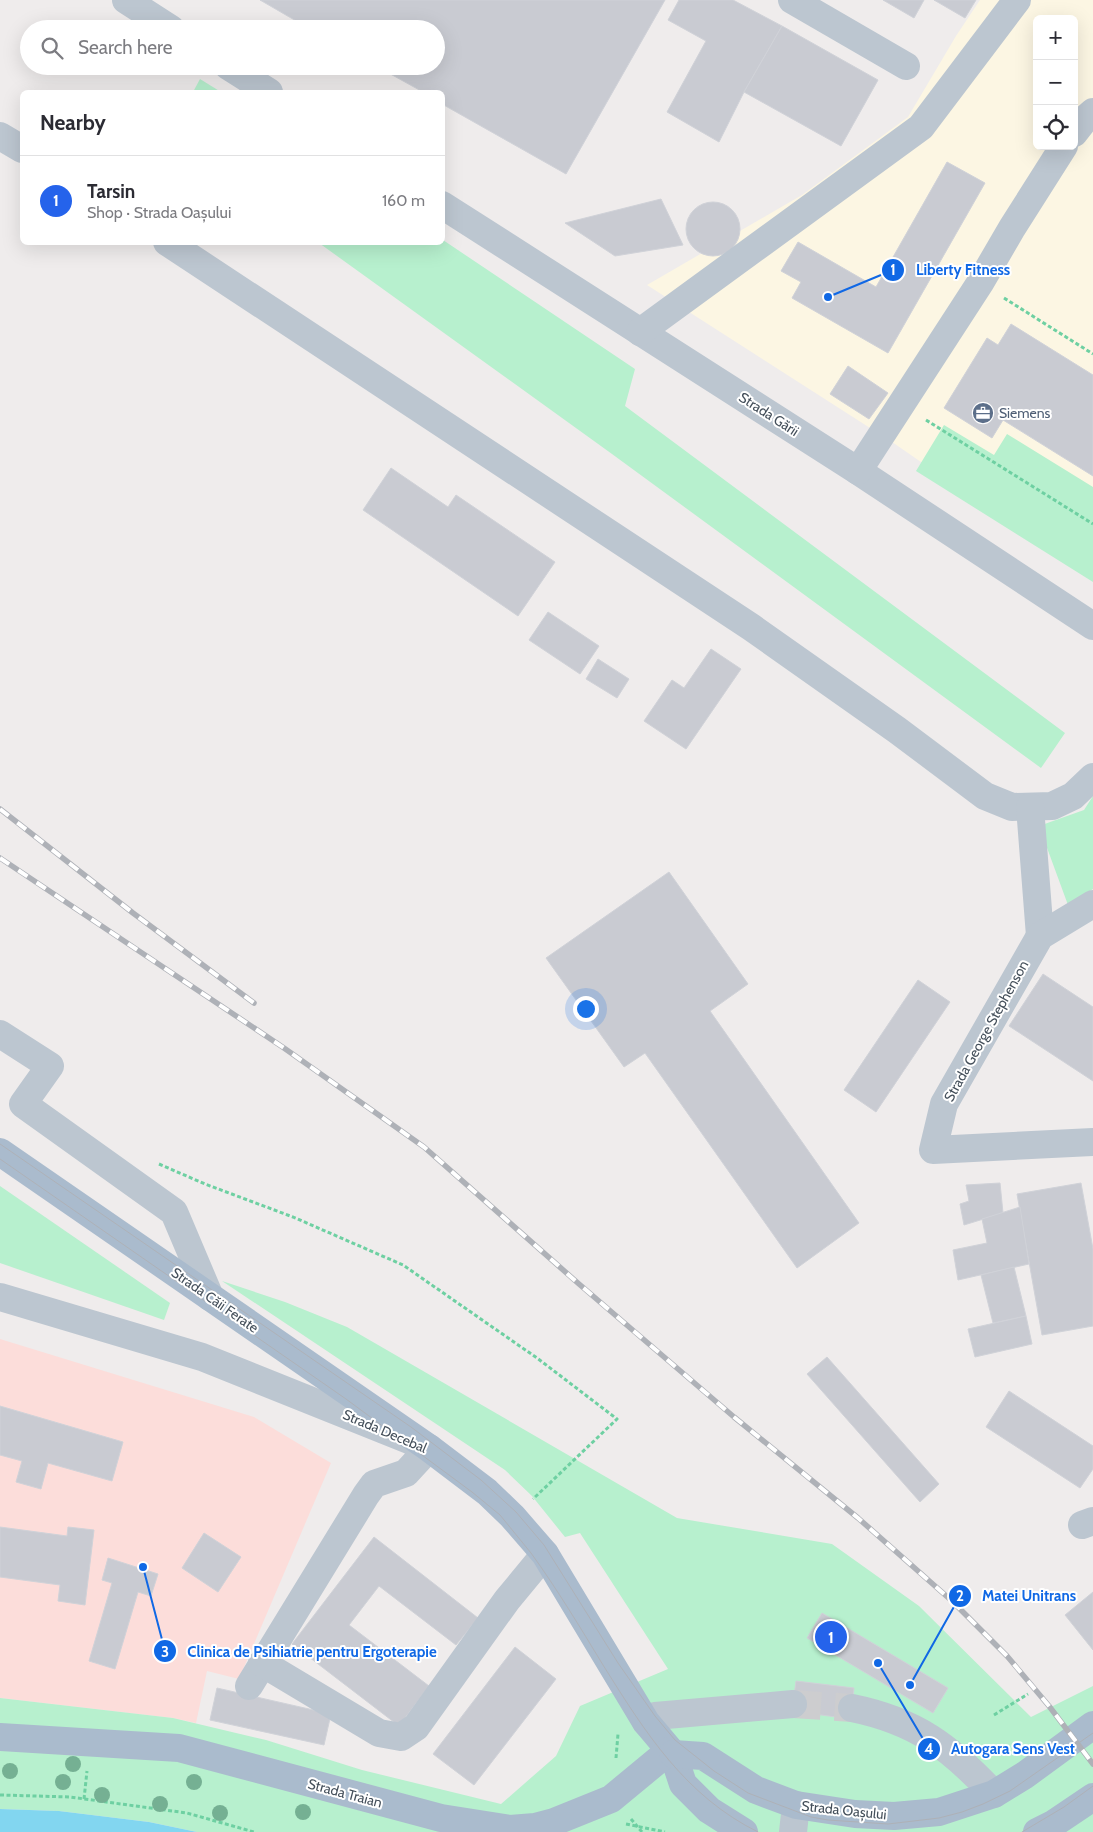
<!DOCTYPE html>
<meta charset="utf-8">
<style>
body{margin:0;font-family:Cabin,sans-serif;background:#f2f2f3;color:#2b2b33}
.controls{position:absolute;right:15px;top:15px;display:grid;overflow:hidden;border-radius:8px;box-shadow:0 5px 20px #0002}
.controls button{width:45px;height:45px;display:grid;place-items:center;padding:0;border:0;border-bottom:1px solid #e1e1e2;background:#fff;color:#2b2b33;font:25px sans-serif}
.you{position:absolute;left:585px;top:1008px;width:18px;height:18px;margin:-12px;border:4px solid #fff;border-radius:50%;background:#1a73e8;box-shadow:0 0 0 8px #1a73e833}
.badge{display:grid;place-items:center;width:32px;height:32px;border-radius:50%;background:#2563eb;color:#fff;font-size:16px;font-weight:700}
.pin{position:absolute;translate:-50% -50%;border:2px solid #fff;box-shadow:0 1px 5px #0006}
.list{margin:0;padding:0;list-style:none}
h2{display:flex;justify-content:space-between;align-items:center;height:65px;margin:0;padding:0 20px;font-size:21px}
h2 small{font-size:16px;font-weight:400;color:#7c7c81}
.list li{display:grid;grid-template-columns:32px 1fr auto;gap:15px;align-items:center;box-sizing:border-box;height:90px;padding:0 20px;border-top:1px solid #e1e1e2}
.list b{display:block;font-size:19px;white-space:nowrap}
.list p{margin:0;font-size:16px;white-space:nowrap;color:#7c7c81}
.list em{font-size:16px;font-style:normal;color:#7c7c81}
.icon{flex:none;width:28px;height:28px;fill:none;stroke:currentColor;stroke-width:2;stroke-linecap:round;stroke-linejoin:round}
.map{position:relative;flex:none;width:1093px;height:1832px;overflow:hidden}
.search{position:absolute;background:#fff;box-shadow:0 5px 20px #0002;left:20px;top:20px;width:425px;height:55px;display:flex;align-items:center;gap:12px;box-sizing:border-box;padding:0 18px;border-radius:28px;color:#7c7c81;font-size:19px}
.panel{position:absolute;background:#fff;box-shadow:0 5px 20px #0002;left:20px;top:90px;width:425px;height:155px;border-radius:8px}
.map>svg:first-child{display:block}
</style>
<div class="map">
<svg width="1093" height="1832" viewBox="0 0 1093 1832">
<rect width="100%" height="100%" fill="#efecec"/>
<path fill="#fcf6e3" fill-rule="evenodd" d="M 980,0 L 1093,0 L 1093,581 L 895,444 L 647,285 L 802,195 L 908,117 L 956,36 ZM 1037,19 L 1074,19 L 1074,146 L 1037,146 Z"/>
<polygon fill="#fcddda" points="0,1339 254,1417 331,1463 239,1679 207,1671 196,1723 173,1718 0,1698"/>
<g fill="#b7f0ce">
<polygon points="200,79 221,92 193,92"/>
<polygon points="443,240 635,369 625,406 1065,733 1041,768 612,454 319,243 442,242"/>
<polygon points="944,425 994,455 1007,434 1093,487 1093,582 916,471"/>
<polygon points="1093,796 1093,889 1068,905 1039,826 1084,810"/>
<polygon points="0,1186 170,1303 164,1320 0,1263"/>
<polygon points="222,1281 285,1302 347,1327 677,1518 832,1544 919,1606 1031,1717 1093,1686 1093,1832 197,1832 149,1822 59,1811 0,1809 0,1698 173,1718 266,1740 362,1770 501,1804 556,1756 580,1706 668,1669 580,1533 565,1537 532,1496 505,1470"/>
</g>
<polygon fill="#82d6f0" points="0,1809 59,1811 149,1822 197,1832 0,1832"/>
<g fill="#c9cbd2" stroke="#d0d2d8">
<polygon points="260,0 665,0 566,174 442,104 442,92 423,92 376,66 436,66 436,29 310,29"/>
<polygon points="679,0 733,0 782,26 744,92 719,142 667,112 706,41 668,20"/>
<polygon points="883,0 924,0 914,18"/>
<polygon points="934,0 976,0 965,18"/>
<polygon points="782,26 878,80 841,146 744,92"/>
<polygon points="947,162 985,183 888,353 792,298 801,282 781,271 798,242 876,287"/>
<polygon points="661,199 683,245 615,256 565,223"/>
<circle cx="713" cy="229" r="27"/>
<polygon points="1011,324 1093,375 1093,476 1003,420 992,438 944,408 987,338 998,345"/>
<polygon points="848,366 888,393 869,419 830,394"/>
<polygon points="391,468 448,507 456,495 555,562 518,616 363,510"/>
<polygon points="548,612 599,646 580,674 529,640"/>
<polygon points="711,649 741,669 686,749 644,721 672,680 684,688"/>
<polygon points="598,659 629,679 617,698 586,679"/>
<polygon points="669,872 748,984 710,1011 859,1223 797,1268 645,1053 624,1067 546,958"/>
<polygon points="1043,974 1093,1007 1093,1081 1009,1026"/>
<polygon points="918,980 950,1002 876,1112 844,1090"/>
<polygon points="1000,1183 1003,1213 964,1225 960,1204 969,1201 966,1185"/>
<polygon points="1081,1183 1093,1249 1093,1326 1042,1335 1017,1194"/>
<polygon points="1020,1207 1029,1264 958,1280 953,1250 987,1243 982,1219"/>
<polygon points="1014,1267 1026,1316 993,1323 981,1275"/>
<polygon points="1026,1316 1032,1344 975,1357 968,1329"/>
<polygon points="827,1357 939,1484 920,1502 807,1374"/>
<polygon points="1009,1391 1093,1446 1093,1469 1080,1488 986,1427"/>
<polygon points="0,1406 123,1442 112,1481 48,1463 41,1489 16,1482 22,1461 0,1455"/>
<polygon points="0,1527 67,1536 68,1527 94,1530 85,1605 58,1601 60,1585 0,1577"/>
<polygon points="204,1533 241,1557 218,1592 182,1568"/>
<polygon points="374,1537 478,1618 456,1645 379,1586 349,1625 429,1686 399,1726 292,1644"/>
<polygon points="108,1558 158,1574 151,1596 138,1592 115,1669 89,1661 112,1583 102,1580"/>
<polygon points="1093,1592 1093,1650 1065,1615"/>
<polygon points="822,1613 948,1688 933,1713 807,1638"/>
<polygon points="515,1647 556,1679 474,1785 433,1754"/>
<polygon points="796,1681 854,1688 851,1719 792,1711"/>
<polygon points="217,1688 331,1714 324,1745 210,1720"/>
</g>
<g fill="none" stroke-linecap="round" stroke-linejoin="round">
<polyline stroke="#cdcdcf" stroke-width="28" stroke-dasharray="28 14" stroke-linecap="butt" points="793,1704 852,1708"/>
<g stroke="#6ed0a2" stroke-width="3" stroke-dasharray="4 2.5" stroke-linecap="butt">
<polyline points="1004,298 1093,354"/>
<polyline points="926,420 1093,524"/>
<polyline points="159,1164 205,1184 293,1217 403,1265 537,1358 617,1419 533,1499"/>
<polyline points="994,1715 1028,1694"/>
<polyline points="616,1758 618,1734"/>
<polyline points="0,1795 70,1797 187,1813 254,1832"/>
<polyline points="84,1799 87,1771"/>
<polyline points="631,1819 642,1832"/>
<polyline points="626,1824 665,1832"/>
</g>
<g stroke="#bcc6d0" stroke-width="28">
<polyline points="126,0 171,29"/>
<polyline points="792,0 906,66"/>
<polyline points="228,66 269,92"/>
<polyline points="1074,133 1085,119 1093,112"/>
<polyline points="0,136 22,149"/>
<polyline points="442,205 858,471 1093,626"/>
<polyline points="167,242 751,627 897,730 985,796 1012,807 1052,806 1073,796 1093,777"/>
<polyline points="640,332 921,127 1017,0"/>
<polyline points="858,471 980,283 1012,228 1064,146"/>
<polyline points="1030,807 1040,936"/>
<polyline points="1093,904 1040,936 944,1104 933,1150 1093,1142"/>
<polyline points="0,1034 50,1066 23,1104 174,1212 210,1297"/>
<polyline points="0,1297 202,1357 429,1448 406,1473 374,1484 366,1495 249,1686"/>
<polyline points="1082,1525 1093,1521"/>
<polyline points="262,1663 379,1733 401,1737 416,1727 507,1600 545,1554"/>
<path d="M 852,1708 C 916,1721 950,1747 994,1794"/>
<polyline points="646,1722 655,1716 793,1704"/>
<polyline points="793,1832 796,1805"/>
</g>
<g stroke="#aabbcd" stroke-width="28">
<polyline points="0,1152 429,1448 487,1492 512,1516 545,1554 646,1722 673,1754 683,1784 709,1810 744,1832"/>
<polyline points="0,1737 179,1748 441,1818 510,1829 535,1827 554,1822 611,1799 669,1751"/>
<polyline points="673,1754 703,1756 756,1790 796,1805 855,1814 894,1816 939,1812 994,1794 1025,1775 1093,1725"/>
<polyline points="1037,1832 1053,1824 1093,1797"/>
</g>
<g stroke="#aeb1b7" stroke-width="1">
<polyline points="0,1144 411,1427 481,1480 516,1512 544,1545 618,1663 655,1716 675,1740 714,1771 748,1793 811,1817 828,1820 888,1824 939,1818 962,1812 983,1804 1010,1791 1093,1733"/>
<path d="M 0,1159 L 346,1399 L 472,1492 L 500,1515 L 531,1553 C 557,1589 580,1627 603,1665 C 645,1732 685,1796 758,1832"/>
<polyline points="1022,1832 1064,1807 1093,1786"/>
</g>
<g stroke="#aeb1b7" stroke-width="5.5">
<g id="rail">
<polyline points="0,809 133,913 254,1003"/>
<polyline points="0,858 284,1048 424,1147 579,1284 734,1417 858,1518 952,1601 1007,1656 1049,1706 1093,1764"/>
</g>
</g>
<use href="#rail" stroke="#fff" stroke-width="4" stroke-dasharray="11" stroke-linecap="butt"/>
</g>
<g fill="#75b093">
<circle cx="73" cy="1764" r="8"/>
<circle cx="10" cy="1771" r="8"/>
<circle cx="63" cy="1782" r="8"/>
<circle cx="194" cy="1782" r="8"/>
<circle cx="102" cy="1795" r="8"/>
<circle cx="160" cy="1804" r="8"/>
<circle cx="303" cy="1812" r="8"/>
<circle cx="220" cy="1813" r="8"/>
</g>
<defs>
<g id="office-disc" transform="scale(1.125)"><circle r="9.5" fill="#5c6f8a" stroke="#fff"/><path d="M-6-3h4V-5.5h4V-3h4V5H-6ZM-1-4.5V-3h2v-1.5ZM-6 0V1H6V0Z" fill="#fff"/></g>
</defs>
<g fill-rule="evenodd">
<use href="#office-disc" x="983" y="413"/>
</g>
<g text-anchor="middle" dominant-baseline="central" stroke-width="4" stroke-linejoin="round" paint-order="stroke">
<g font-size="14" fill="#4e5e75" stroke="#fff" text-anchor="start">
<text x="999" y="413">Siemens</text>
</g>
<g font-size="14" fill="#444f5a" stroke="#fff">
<text transform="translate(769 414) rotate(33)">Strada Gării</text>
<text transform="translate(986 1031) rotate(-61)">Strada George Stephenson</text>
<text transform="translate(215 1300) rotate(35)">Strada Căii Ferate</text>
<text transform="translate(385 1431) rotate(23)">Strada Decebal</text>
<text transform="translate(345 1793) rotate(15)">Strada Traian</text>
<text transform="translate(844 1810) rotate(6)">Strada Oașului</text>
</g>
</g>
<path fill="none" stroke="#1068e5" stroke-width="2" d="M828 297L893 270M910 1685L960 1596M143 1567L165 1651M878 1663L929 1749"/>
<g fill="#1068e5" stroke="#fff" stroke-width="2">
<circle cx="828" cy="297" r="5"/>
<circle cx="910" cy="1685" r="5"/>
<circle cx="143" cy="1567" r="5"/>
<circle cx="878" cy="1663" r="5"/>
<circle cx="893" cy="270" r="12"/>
<circle cx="960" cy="1596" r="12"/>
<circle cx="165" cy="1651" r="12"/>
<circle cx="929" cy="1749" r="12"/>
</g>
<g font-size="15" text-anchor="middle" font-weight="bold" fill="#fff">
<text x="893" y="275">1</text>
<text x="960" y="1601">2</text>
<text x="165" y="1657">3</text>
<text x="929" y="1754">4</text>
</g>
<g font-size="15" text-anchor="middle" font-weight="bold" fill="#1068e5" stroke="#fff" stroke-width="4" stroke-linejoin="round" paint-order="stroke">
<text x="963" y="275">Liberty Fitness</text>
<text x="1029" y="1601">Matei Unitrans</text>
<text x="312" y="1657">Clinica de Psihiatrie pentru Ergoterapie</text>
<text x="1013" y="1754">Autogara Sens Vest</text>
</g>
</svg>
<div class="controls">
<button>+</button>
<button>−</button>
<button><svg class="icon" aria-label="locate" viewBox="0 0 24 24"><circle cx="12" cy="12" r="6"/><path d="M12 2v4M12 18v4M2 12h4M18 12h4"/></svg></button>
</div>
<div class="you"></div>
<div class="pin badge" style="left:831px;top:1637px">1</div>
<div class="search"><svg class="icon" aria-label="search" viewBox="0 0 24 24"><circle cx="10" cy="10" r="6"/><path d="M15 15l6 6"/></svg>Search here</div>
<section class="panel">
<h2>Nearby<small></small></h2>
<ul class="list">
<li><span class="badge">1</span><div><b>Tarsin</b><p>Shop · Strada Oașului</p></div><em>160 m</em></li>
</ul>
</section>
</div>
